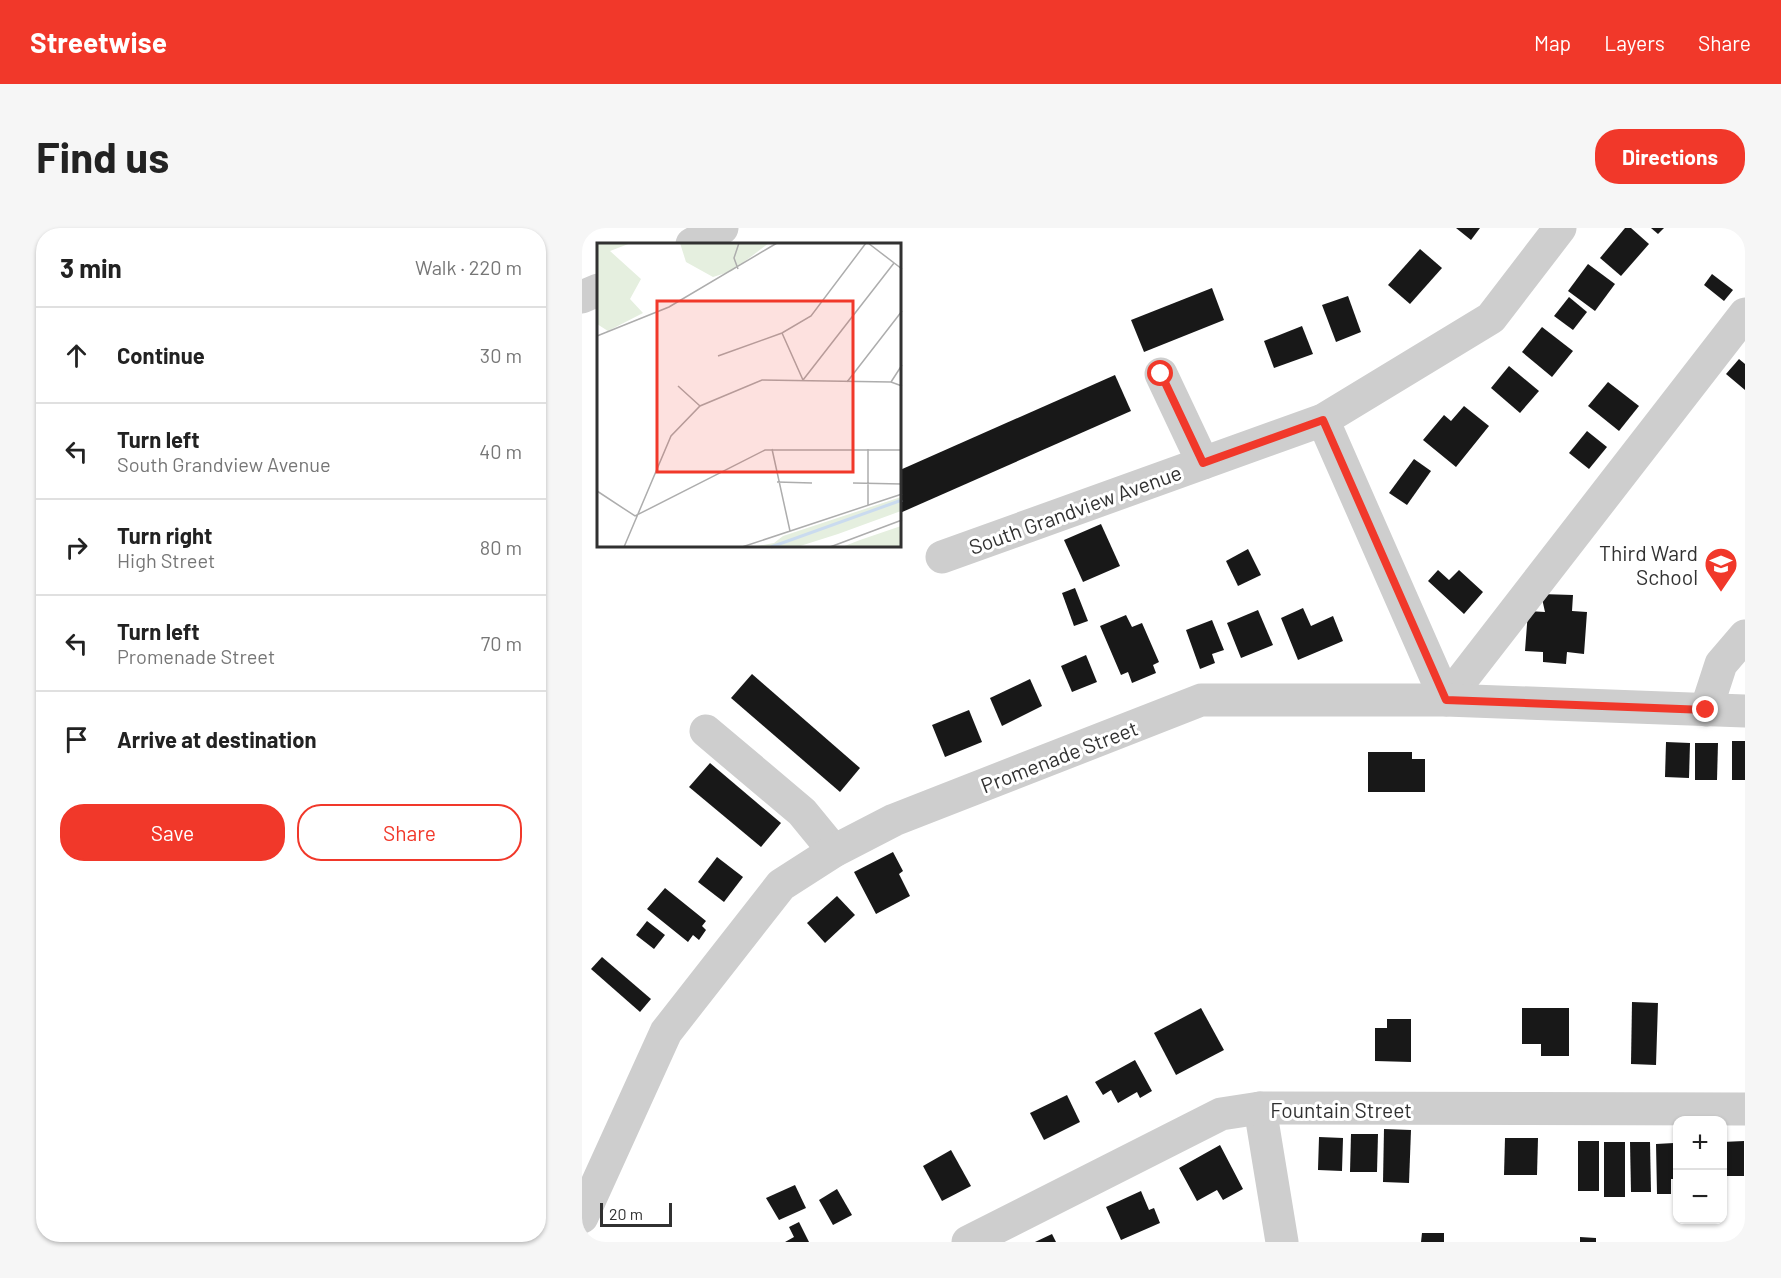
<!DOCTYPE html>
<meta charset="utf-8">
<style>
body{margin:0;font-family:Barlow,sans-serif;background:#f6f6f6;color:#222}
.controls{position:absolute;right:18px;bottom:18px;display:grid;overflow:hidden;border-radius:12px;box-shadow:0 2px 4px #0004}
.controls button{width:54px;height:54px;display:grid;place-items:center;padding:0;border:0;border-bottom:2px solid #e0e0e0;background:#fff;color:#222;font:30px sans-serif}
.scale{position:absolute;left:18px;bottom:15px;width:72px;box-sizing:border-box;padding-left:6px;border:3px solid #313131;border-top:0;font-size:16px;line-height:21px;white-space:nowrap;color:#313131;-webkit-text-stroke:4px #fff;paint-order:stroke}
.stop{position:absolute;width:18px;height:18px;margin:-14px;border:4px solid #f1382a;border-radius:50%;background:#fff}
.stop.end{background:#f1382a;border-color:#fff;box-shadow:0 2px 6px #0008}
.list{margin:0;padding:0;list-style:none}
h2{display:flex;justify-content:space-between;align-items:center;height:78px;margin:0;padding:0 24px;font-size:26px}
h2 small{font-size:20px;font-weight:400;color:#767676}
.list li{display:grid;grid-template-columns:39px 1fr auto;gap:18px;align-items:center;box-sizing:border-box;height:96px;padding:0 24px;border-top:2px solid #e0e0e0}
.list b{display:block;font-size:22px;white-space:nowrap}
.list p{margin:0;font-size:20px;white-space:nowrap;color:#767676}
.list em{font-size:20px;font-style:normal;color:#767676}
.actions{display:flex;gap:12px;padding:18px 24px}
.actions a{flex:1;padding:14px 0;border:2px solid #f1382a;border-radius:24px;text-align:center;font-size:21px;color:#f1382a}
.actions .main{background:#f1382a;color:#fff}
.icon{flex:none;width:33px;height:33px;fill:none;stroke:currentColor;stroke-width:2;stroke-linecap:round;stroke-linejoin:round}
.map{position:relative;flex:none;width:1163px;height:1014px;overflow:hidden;border-radius:24px}
header{display:flex;align-items:center;gap:36px;box-sizing:border-box;height:84px;padding:0 30px;background:#f1382a;color:#fff}
header strong{font-size:28px}
nav{display:flex;gap:33px;margin-inline-start:auto;font-size:21px}
.intro{display:flex;align-items:center;justify-content:space-between;box-sizing:border-box;height:144px;padding:0 36px}
h1{margin:0;font-size:42px}
.button{padding:15px 27px;border-radius:24px;background:#f1382a;color:#fff;font-size:21px;font-weight:700}
main{display:flex;gap:36px;padding:0 36px}
aside{flex:1;background:#fff;border-radius:24px;box-shadow:0 2px 4px #0004}
.map>svg:first-child{display:block}
</style>
<header>
<strong>Streetwise</strong>
<nav><a>Map</a><a>Layers</a><a>Share</a></nav>
</header>
<div class="intro"><h1>Find us</h1><a class="button">Directions</a></div>
<main>
<aside>
<h2>3 min<small>Walk · 220 m</small></h2>
<ul class="list">
<li><svg class="icon" aria-label="ahead" viewBox="0 0 24 24"><path d="M12 20V5M6 11l6-6 6 6"/></svg><div><b>Continue</b></div><em>30 m</em></li>
<li><svg class="icon" aria-label="left" viewBox="0 0 24 24"><path d="M17 20v-9H6M10 6l-5 5 5 5"/></svg><div><b>Turn left</b><p>South Grandview Avenue</p></div><em>40 m</em></li>
<li><svg class="icon" aria-label="right" viewBox="0 0 24 24"><path d="M7 20v-9h11M14 6l5 5-5 5"/></svg><div><b>Turn right</b><p>High Street</p></div><em>80 m</em></li>
<li><svg class="icon" aria-label="left" viewBox="0 0 24 24"><path d="M17 20v-9H6M10 6l-5 5 5 5"/></svg><div><b>Turn left</b><p>Promenade Street</p></div><em>70 m</em></li>
<li><svg class="icon" aria-label="arrive" viewBox="0 0 24 24"><path d="M6 21V4h12l-3 4 3 4H6"/></svg><div><b>Arrive at destination</b></div></li>
</ul>
<div class="actions"><a class="main">Save</a><a>Share</a></div>
</aside>
<div class="map">
<svg width="1163" height="1014" viewBox="0 0 1163 1014">
<rect width="100%" height="100%" fill="#fff"/>
<g fill="#181818">
<polygon points="874,0 898,0 889,12"/>
<polygon points="1043,0 1049,0 1067,16 1039,48 1018,30"/>
<polygon points="1069,0 1082,0 1076,6"/>
<polygon points="838,21 860,40 828,76 806,57"/>
<polygon points="1006,36 1033,56 1013,83 986,63"/>
<polygon points="1130,46 1151,62 1142,73 1122,57"/>
<polygon points="630,60 642,92 562,124 549,92"/>
<polygon points="766,68 779,104 754,114 740,77"/>
<polygon points="987,69 1005,84 991,102 972,88"/>
<polygon points="720,98 731,126 692,140 682,113"/>
<polygon points="960,99 991,123 970,149 940,124"/>
<polygon points="1157,131 1163,136 1163,162 1144,146"/>
<polygon points="927,138 957,163 938,185 909,160"/>
<polygon points="533,147 549,183 318,285 318,242"/>
<polygon points="1026,154 1057,178 1037,203 1006,178"/>
<polygon points="882,178 907,198 874,239 841,212 862,187 869,193"/>
<polygon points="1005,203 1025,219 1007,241 987,225"/>
<polygon points="832,231 849,243 825,277 807,265"/>
<polygon points="519,296 538,338 501,354 482,312"/>
<polygon points="666,321 679,347 656,358 644,333"/>
<polygon points="856,342 867,352 877,342 901,364 882,386 846,353"/>
<polygon points="493,360 506,393 492,398 480,365"/>
<polygon points="959,366 991,367 990,383 1005,384 1002,426 985,424 984,436 961,434 961,424 943,423 946,383 963,384"/>
<polygon points="721,380 729,398 751,388 761,413 716,432 699,390"/>
<polygon points="676,382 691,417 659,430 645,395"/>
<polygon points="544,387 550,399 560,395 577,434 571,437 574,445 550,455 546,444 539,447 518,398"/>
<polygon points="630,392 642,422 630,426 633,435 618,441 604,402"/>
<polygon points="504,427 515,454 490,464 479,438"/>
<polygon points="170,446 278,540 258,564 149,470"/>
<polygon points="448,451 460,478 420,498 408,470"/>
<polygon points="387,482 400,514 363,529 350,497"/>
<rect x="1150" y="513" width="13" height="39"/>
<polygon points="1084,514 1108,515 1107,550 1083,549"/>
<polygon points="1113,515 1136,515 1135,552 1113,552"/>
<polygon points="786,524 830,524 830,531 843,531 843,564 786,564"/>
<polygon points="128,535 199,595 179,619 107,559"/>
<polygon points="311,624 321,643 317,646 328,668 294,686 272,644"/>
<polygon points="135,629 161,649 142,674 116,654"/>
<polygon points="83,660 124,693 120,698 124,702 117,712 111,707 106,714 65,681"/>
<polygon points="255,668 273,687 243,715 225,695"/>
<polygon points="65,693 83,707 72,721 54,707"/>
<polygon points="20,729 69,771 58,784 9,741"/>
<polygon points="1050,774 1076,775 1074,837 1049,836"/>
<polygon points="619,780 642,822 594,847 572,805"/>
<polygon points="940,780 987,780 987,828 959,828 959,816 940,816"/>
<polygon points="805,791 829,791 829,834 793,833 793,800 805,800"/>
<polygon points="553,832 570,863 558,870 555,864 536,875 529,862 521,867 513,854"/>
<polygon points="485,867 498,894 462,912 448,885"/>
<polygon points="802,901 829,902 827,955 801,954"/>
<polygon points="769,906 796,906 795,944 768,944"/>
<polygon points="737,909 761,910 760,943 736,942"/>
<polygon points="923,910 956,910 955,947 922,947"/>
<rect x="996" y="913" width="21" height="50"/>
<polygon points="1162,913 1162,948 1140,948 1140,914"/>
<rect x="1022" y="914" width="21" height="55"/>
<polygon points="1048,914 1068,914 1069,964 1049,964"/>
<polygon points="1092,915 1093,951 1089,951 1089,966 1075,966 1074,916"/>
<polygon points="638,917 661,961 641,972 635,962 615,973 597,940"/>
<polygon points="369,922 389,958 360,973 341,938"/>
<polygon points="213,957 224,980 197,992 184,970"/>
<polygon points="255,961 270,987 251,997 237,972"/>
<polygon points="559,963 567,982 572,980 578,995 539,1012 524,979"/>
<polygon points="217,994 227,1014 203,1014 212,1009 207,999"/>
<polygon points="840,1005 862,1005 862,1014 839,1014"/>
<polygon points="470,1006 474,1014 453,1014"/>
<polygon points="998,1009 1014,1010 1014,1014 998,1014"/>
</g>
<g fill="none" stroke-linecap="round" stroke-linejoin="round">
<g stroke="#cecece" stroke-width="33">
<polyline points="110,16 140,0"/>
<polyline points="0,69 16,62"/>
<polyline points="579,146 621,235"/>
<polyline points="741,192 864,472 1163,86"/>
<polyline points="360,329 741,192 909,90 978,0"/>
<polyline points="1124,482 1139,436 1163,408"/>
<polyline points="124,503 220,584 252,623"/>
<polyline points="678,880 700,1014"/>
<polyline points="0,989 84,804 199,657 252,623 312,592 619,472 864,472 1163,483"/>
<polyline points="386,1014 639,886 678,880 1163,881"/>
</g>
</g>
<g fill="none" stroke-linecap="round" stroke-linejoin="round">
<polyline stroke="#f1382a" stroke-width="8" points="579,146 621,235 741,192 864,472 1124,482"/>
</g>
<defs>
<g id="school-pin" transform="scale(1.725)"><path d="M0 17L-7.5 6A9.5 9.5 0 1 1 7.5 6Z" fill="#f1382a" stroke="#fff"/><path d="M0-5L7-2L0 1L-7-2ZM-4 1L0 2.5L4 1V4Q0 6-4 4Z" fill="#fff"/></g>
</defs>
<g fill-rule="evenodd">
<use href="#school-pin" x="1139" y="336"/>
</g>
<g text-anchor="middle" dominant-baseline="central" stroke-width="6" stroke-linejoin="round" paint-order="stroke">
<g font-size="21" fill="#313131" stroke="#fff">
<text transform="translate(493 281) rotate(-20)">South Grandview Avenue</text>
<text transform="translate(477 528) rotate(-21)">Promenade Street</text>
<text x="759" y="881">Fountain Street</text>
</g>
<g font-size="21" fill="#313131" stroke="#fff" text-anchor="end">
<text x="1116" y="324">Third Ward<tspan x="1116" dy="24">School</tspan></text>
</g>
</g>
<g transform="translate(15 15)">
<rect width="304" height="304" fill="#fff"/>
<path d="M 0,0 L 34,0 L 13,8 L 44,36 L 33,56 L 46,70 L 11,88 L 0,81 ZM 83,0 L 172,0 L 135,28 L 116,34 L 89,19 ZM 304,254 L 304,268 L 241,291 L 200,304 L 155,304 L 177,300 L 186,293 ZM 304,283 L 304,304 L 245,304 L 263,297 Z" fill="#e5efdf"/>
<path fill="none" stroke="#cadbef" stroke-width="3" d="M 174,304 L 305,257"/>
<path fill="none" stroke="#adadad" stroke-width="1.5" d="M 271,0 L 305,26M 141,26 L 137,15 L 142,0M 185,90 L 206,137 L 297,20M 0,93 L 72,64 L 180,0M 121,113 L 185,90 L 214,73 L 269,0M 250,139 L 305,68M 294,139 L 305,122M 81,143 L 103,163M 175,206 L 193,288M 271,206 L 271,262M 180,239 L 215,240M 256,240 L 305,241M 0,248 L 38,273 L 168,207 L 305,207M 27,304 L 74,193 L 103,163 L 165,137 L 294,139 L 305,143M 145,304 L 305,251M 233,304 L 305,277"/>
<path fill="#f1382a" fill-opacity="0.15" stroke="#f1382a" stroke-width="3" d="M 60,58 L 256,58 L 256,229 L 60,229 Z"/>
<rect width="304" height="304" fill="none" stroke="#313131" stroke-width="3"/>
</g>
</svg>
<div class="controls">
<button>+</button>
<button>−</button>
</div>
<div class="scale">20 m</div>
<div class="stop" style="left:579px;top:146px"></div>
<div class="stop end" style="left:1124px;top:482px"></div>
</div>
</main>
